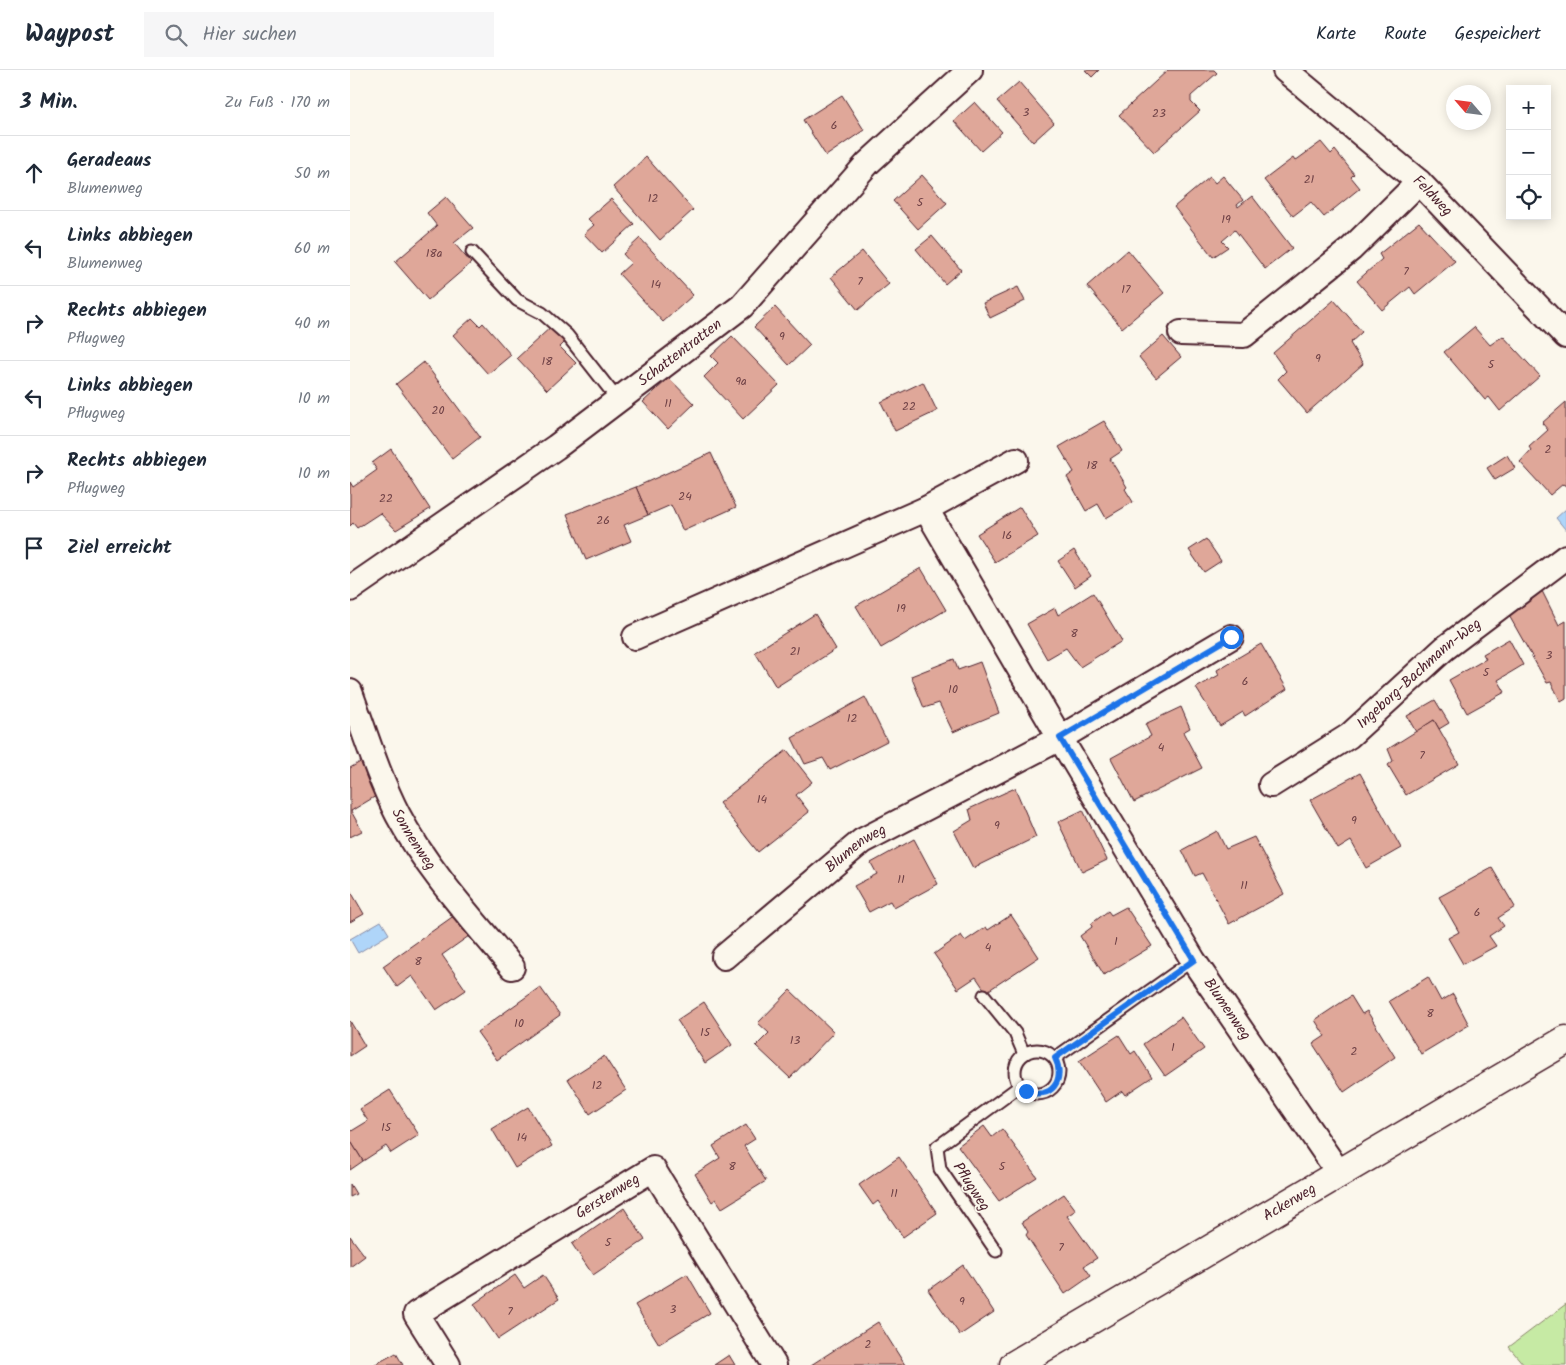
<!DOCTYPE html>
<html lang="de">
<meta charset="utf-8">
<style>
body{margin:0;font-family:Kalam,sans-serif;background:#f6f6f7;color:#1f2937}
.controls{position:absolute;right:15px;top:15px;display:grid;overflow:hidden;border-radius:0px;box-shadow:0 2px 12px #0003}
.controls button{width:45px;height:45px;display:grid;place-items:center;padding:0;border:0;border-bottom:1px solid #e0e1e3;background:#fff;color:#1f2937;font:25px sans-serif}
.compass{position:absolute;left:1096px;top:15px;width:45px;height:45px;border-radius:50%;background:#fff;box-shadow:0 2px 12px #0003;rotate:298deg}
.stop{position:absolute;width:15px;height:15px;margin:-11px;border:4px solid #1a73e8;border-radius:50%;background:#fff}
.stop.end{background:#1a73e8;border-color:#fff;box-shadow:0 1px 5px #0008}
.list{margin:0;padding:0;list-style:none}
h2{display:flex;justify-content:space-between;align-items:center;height:65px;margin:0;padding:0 20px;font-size:21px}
h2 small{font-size:16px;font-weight:400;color:#747a83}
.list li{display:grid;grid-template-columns:32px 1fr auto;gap:15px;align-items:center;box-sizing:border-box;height:75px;padding:0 20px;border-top:1px solid #e0e1e3}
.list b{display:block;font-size:19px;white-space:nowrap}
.list p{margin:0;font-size:16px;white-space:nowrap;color:#747a83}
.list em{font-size:16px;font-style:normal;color:#747a83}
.icon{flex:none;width:28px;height:28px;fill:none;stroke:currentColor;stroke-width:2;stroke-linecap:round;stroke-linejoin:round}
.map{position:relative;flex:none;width:1216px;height:1295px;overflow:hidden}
header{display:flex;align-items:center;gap:30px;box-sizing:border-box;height:70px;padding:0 25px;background:#fff;border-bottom:1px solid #e0e1e3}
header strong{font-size:24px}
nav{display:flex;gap:28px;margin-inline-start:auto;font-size:18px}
.search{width:350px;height:45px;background:#f6f6f7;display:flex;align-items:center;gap:12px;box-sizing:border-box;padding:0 18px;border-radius:0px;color:#747a83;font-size:19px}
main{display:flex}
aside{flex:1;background:#fff}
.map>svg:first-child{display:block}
</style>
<header>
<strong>Waypost</strong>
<div class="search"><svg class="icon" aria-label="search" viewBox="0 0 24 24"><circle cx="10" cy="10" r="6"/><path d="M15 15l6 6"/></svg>Hier suchen</div>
<nav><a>Karte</a><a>Route</a><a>Gespeichert</a></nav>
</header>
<main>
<aside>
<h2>3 Min.<small>Zu Fuß · 170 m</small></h2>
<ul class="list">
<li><svg class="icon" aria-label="ahead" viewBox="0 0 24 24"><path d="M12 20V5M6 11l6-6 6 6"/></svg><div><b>Geradeaus</b><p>Blumenweg</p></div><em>50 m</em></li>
<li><svg class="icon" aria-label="left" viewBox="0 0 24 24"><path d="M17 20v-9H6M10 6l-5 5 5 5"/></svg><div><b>Links abbiegen</b><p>Blumenweg</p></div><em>60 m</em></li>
<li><svg class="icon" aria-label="right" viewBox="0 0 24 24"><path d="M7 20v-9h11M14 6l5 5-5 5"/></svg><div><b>Rechts abbiegen</b><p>Pflugweg</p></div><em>40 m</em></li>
<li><svg class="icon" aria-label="left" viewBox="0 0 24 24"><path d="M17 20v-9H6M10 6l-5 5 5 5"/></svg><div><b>Links abbiegen</b><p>Pflugweg</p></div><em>10 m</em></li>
<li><svg class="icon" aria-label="right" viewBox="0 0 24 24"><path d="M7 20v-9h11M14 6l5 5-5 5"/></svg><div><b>Rechts abbiegen</b><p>Pflugweg</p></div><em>10 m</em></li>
<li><svg class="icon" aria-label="arrive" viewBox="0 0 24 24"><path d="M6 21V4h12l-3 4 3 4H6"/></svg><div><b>Ziel erreicht</b></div></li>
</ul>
</aside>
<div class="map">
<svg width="1216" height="1295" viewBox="0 0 1216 1295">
<rect width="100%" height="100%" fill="#fbf7ec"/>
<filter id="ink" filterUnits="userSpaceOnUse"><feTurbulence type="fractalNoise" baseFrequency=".02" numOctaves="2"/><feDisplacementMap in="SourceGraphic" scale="10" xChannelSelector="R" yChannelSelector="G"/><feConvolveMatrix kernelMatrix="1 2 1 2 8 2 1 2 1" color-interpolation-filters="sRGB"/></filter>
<g filter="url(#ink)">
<polygon fill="#c6eaa4" stroke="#888468" points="1216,1234 1216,1295 1174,1295 1159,1277"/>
<g fill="#afd5f9" stroke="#878ca7">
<polygon points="1216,439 1216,459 1215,459 1206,448"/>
<polygon points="31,851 39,864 8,883 0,869"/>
</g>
<g fill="#dfa799" stroke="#4a1f2b">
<polygon points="735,0 749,0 742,7"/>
<polygon points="818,0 864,0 867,3 841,26 841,32 850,41 804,82 769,45"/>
<polygon points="669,12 704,53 683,72 647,31"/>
<polygon points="492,25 514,60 476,86 453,50"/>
<polygon points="625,32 652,62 631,81 604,51"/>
<polygon points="971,72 981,84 985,80 1004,104 1001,107 1010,118 974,147 961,132 943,146 914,110 943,88 945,91"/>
<polygon points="296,87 343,140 310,170 263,117"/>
<polygon points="572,105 597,133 568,159 543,131"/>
<polygon points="873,106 893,130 887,135 888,137 902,126 942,178 915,199 885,160 872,171 878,177 863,187 824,137 860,107 865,113"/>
<polygon points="96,127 123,158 104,173 121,193 78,230 45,192 87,156 77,143"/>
<polygon points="261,129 284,154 252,183 234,164 244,155 238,149"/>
<polygon points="1069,152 1105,191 1065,224 1060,217 1032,240 1007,211 1032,189 1029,184"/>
<polygon points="582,166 611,200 595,214 566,179"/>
<polygon points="290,168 343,225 313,252 269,204 281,193 273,184"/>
<polygon points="778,180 814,223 772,258 737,216"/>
<polygon points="512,181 539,214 508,240 481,207"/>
<polygon points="668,217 675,231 640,248 633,233"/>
<polygon points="984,230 1012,262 1000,273 1013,294 957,343 928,309 936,301 923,283"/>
<polygon points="425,237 460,275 439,295 404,257"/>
<polygon points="122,248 130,256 133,253 161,285 138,304 103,265"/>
<polygon points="202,256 216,271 210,277 226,293 197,320 167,288"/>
<polygon points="1124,257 1140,275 1153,266 1190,306 1150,341 1139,327 1135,330 1094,282"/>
<polygon points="382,266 429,315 393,349 354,307 368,293 361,286"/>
<polygon points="813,266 831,287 806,308 789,287"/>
<polygon points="74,292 130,367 102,389 46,314"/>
<polygon points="319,308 344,334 318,359 293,332"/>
<polygon points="573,312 587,341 545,361 531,332"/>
<polygon points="1216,332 1216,416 1213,414 1200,425 1170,392 1181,380 1179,377 1198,360 1192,353"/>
<polygon points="754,351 772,381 760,389 777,417 775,419 783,432 756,448 748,434 736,441 717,407 724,402 709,377"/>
<polygon points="41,379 80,439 46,460 30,443 7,458 3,453 0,456 0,412 3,417 27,400 22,393"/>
<polygon points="361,383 386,437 333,461 321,435 298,445 286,417"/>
<polygon points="1157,385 1165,398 1145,410 1137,398"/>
<polygon points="286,417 298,445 274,455 281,471 236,490 217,444"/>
<polygon points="670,437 688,466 645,492 627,464"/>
<polygon points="856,469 871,491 854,502 839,480"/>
<polygon points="724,480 741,506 725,517 708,491"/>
<polygon points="571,498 596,540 531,578 506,536"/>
<polygon points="1192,521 1209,555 1216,551 1216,629 1211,632 1201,612 1197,613 1157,542"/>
<polygon points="743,523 772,571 730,597 716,578 697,589 677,554 705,538 708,545"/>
<polygon points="465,544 486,579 426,617 405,582"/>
<polygon points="1159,569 1173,595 1148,610 1155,622 1117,643 1099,610 1136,589 1133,584"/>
<polygon points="911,574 937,619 895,646 893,642 870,656 846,618 869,605 867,600"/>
<polygon points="604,589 608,600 630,592 649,643 603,662 589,633 574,638 561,606"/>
<polygon points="515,627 537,671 480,700 473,688 455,694 442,668"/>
<polygon points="1085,630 1099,653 1089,659 1084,650 1066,662 1057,646"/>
<polygon points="831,637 840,658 833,662 852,698 784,732 761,688 801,666 795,654"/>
<polygon points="1084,650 1109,694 1056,725 1038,695 1043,691 1038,679"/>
<polygon points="437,680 462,712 446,725 459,742 408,782 369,733"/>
<polygon points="12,691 26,726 1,741 12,761 0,767 0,698"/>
<polygon points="1010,703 1051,778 1016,798 1001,771 988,779 960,730"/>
<polygon points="665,718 686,767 623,798 604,761 622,750 619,739"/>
<polygon points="733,740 757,790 732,802 708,752"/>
<polygon points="867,761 876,779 904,767 934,824 879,854 852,803 845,806 832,780"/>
<polygon points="564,769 588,814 544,838 540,831 519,842 504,816 527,804 521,793"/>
<polygon points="1142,798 1165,837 1148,848 1154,856 1139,866 1146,876 1113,894 1098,868 1109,862 1089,827"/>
<polygon points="0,820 14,844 0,852"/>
<polygon points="776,837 802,876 754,905 730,866 742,857 741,854 758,841 761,845"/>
<polygon points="105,845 119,866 92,885 116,920 86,940 62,906 47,917 33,896"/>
<polygon points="661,845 689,887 636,922 626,907 608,919 584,884 611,865 615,871 636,857 638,860"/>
<polygon points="1078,907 1091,931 1103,924 1119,955 1071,984 1039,931"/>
<polygon points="190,917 210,945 147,990 127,962"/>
<polygon points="440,920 484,962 440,1008 406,976 419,963 408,953"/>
<polygon points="1001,926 1012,944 1017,941 1045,987 994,1022 963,974 975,966 965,950"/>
<polygon points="354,932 382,975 355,993 327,950"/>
<polygon points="831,947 854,979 815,1006 793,974"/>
<polygon points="0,951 15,976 0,986"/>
<polygon points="769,965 781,984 785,981 802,1007 775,1025 772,1021 756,1032 729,991"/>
<polygon points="254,986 276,1020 240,1044 218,1009"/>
<polygon points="40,1020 69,1065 41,1083 36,1076 13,1091 0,1070 0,1062 18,1051 10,1039"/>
<polygon points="178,1037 202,1076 165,1098 142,1059"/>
<polygon points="396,1055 405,1069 394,1076 416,1111 372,1138 366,1129 362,1132 345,1104 370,1088 363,1076"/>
<polygon points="634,1056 642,1067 652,1059 687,1107 649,1131 608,1076"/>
<polygon points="0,1070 13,1091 0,1100"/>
<polygon points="549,1087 587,1143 553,1167 528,1131 523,1135 509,1115"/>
<polygon points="0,1114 6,1124 0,1127"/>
<polygon points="714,1124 726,1140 717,1146 747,1188 734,1196 741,1206 715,1224 676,1165 678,1162 672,1152"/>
<polygon points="274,1138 295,1170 243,1205 222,1174"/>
<polygon points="0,1166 15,1186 0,1197"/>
<polygon points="613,1195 644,1242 610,1265 578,1220"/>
<polygon points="337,1204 360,1243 309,1274 285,1235"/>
<polygon points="165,1205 174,1218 193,1205 209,1229 148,1269 124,1234"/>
<polygon points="528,1252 555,1295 461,1295"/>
<polygon points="46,1283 53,1295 24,1295"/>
<polygon points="379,1285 385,1295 364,1295"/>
</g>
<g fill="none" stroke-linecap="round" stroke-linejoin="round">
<g stroke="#4a1f2b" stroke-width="15">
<g id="lane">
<polyline points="122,182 167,230 192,243 217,265 268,330"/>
<polyline points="634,925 665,963 674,984"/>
<circle cx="687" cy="1002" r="22"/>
<polyline points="705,988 843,890"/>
<polyline points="646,1181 590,1099 587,1077 670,1016"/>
</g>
</g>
<g stroke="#4a1f2b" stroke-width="28">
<g id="street">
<path id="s1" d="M 935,0 L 1069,112 L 1216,266"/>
<polyline points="831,263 894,265 1001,179 1069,112"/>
<path id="s2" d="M 576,439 L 710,668 L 843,890 L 989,1103"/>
<path id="s3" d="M 0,519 L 206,377 L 392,236 L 518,93 L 620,0"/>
<polyline points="285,567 576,439 666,390"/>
<path id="s4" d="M 0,622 C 15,663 28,706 48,745 C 77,800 123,850 162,897"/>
<path id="s5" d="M 921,715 L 999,666 L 1095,578 L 1216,487"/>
<path id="s6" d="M 374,887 L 512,771 L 710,668 L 881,567"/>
<path id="s7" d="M 98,1295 L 66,1244 L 303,1099 L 424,1295"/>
</g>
</g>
<g stroke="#4a1f2b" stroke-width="31">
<g id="secondary">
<path id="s8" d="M 664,1295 L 1216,970"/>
</g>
</g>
<use href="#lane" stroke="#fbf7ec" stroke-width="11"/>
<use href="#street" stroke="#fbf7ec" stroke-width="24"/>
<use href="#secondary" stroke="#fbf7ec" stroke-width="28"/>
</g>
</g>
<g fill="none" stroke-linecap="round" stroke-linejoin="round" filter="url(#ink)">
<path stroke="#1a73e8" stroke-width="6" d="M 676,1021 C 701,1031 716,1010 705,988 L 844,890 L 710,668 L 881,567"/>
</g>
<g text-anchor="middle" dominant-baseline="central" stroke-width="4" stroke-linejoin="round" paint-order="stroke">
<g font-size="12" fill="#6f4146">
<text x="676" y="42">3</text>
<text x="809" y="43">23</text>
<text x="484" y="55">6</text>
<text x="959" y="109">21</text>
<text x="303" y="128">12</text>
<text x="570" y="132">5</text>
<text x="876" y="149">19</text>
<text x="84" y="183">18a</text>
<text x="1056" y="201">7</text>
<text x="510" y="211">7</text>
<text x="306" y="214">14</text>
<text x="776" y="219">17</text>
<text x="432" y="266">9</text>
<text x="968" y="288">9</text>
<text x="197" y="291">18</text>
<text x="1141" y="294">5</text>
<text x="391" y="311">9a</text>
<text x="318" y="333">11</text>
<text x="559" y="336">22</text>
<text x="88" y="340">20</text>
<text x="1198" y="379">2</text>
<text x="742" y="395">18</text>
<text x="335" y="426">24</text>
<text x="36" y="428">22</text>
<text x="253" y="450">26</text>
<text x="657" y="465">16</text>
<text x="551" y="538">19</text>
<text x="724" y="563">8</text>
<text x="445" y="581">21</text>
<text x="1199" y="585">3</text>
<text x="1136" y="602">5</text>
<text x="895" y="611">6</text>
<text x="603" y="619">10</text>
<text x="502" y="648">12</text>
<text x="811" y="677">4</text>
<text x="1072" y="685">7</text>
<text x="412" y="729">14</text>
<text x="1004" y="750">9</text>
<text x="647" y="755">9</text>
<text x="551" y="809">11</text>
<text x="894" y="815">11</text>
<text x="1127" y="842">6</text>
<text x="766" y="871">1</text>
<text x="638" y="877">4</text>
<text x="68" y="891">8</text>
<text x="1080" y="943">8</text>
<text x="169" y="953">10</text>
<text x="355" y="962">15</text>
<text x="445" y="970">13</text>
<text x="823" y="977">1</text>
<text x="1004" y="981">2</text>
<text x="247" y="1015">12</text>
<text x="36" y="1057">15</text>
<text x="172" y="1067">14</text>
<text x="382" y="1096">8</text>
<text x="652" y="1096">5</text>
<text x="544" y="1123">11</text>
<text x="258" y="1172">5</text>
<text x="711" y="1177">7</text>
<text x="612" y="1231">9</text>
<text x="323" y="1239">3</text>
<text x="160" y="1241">7</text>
<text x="518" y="1274">2</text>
</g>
<g font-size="15" fill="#4a1f2b" stroke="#fbf7ec">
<text stroke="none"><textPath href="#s1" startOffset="194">Feldweg</textPath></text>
<text stroke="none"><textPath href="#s3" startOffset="406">Schattentratten</textPath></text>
<text stroke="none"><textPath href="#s5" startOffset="186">Ingeborg-Bachmann-Weg</textPath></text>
<text stroke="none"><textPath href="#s4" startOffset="161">Sonnenweg</textPath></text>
<text stroke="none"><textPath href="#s6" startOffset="171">Blumenweg</textPath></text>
<text stroke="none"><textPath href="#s2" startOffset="584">Blumenweg</textPath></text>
<text transform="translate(621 1117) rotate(57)">Pflugweg</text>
<text stroke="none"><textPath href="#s7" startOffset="285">Gerstenweg</textPath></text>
<text stroke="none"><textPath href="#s8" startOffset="320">Ackerweg</textPath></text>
</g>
</g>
</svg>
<div class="controls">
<button>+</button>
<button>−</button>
<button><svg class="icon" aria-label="locate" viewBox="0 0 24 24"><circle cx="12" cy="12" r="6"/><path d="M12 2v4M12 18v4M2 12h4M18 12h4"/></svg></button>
</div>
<svg class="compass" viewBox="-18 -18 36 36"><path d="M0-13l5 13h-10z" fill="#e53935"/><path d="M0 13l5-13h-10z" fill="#747a83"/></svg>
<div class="stop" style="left:881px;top:567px"></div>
<div class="stop end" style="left:676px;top:1021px"></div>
</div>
</main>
